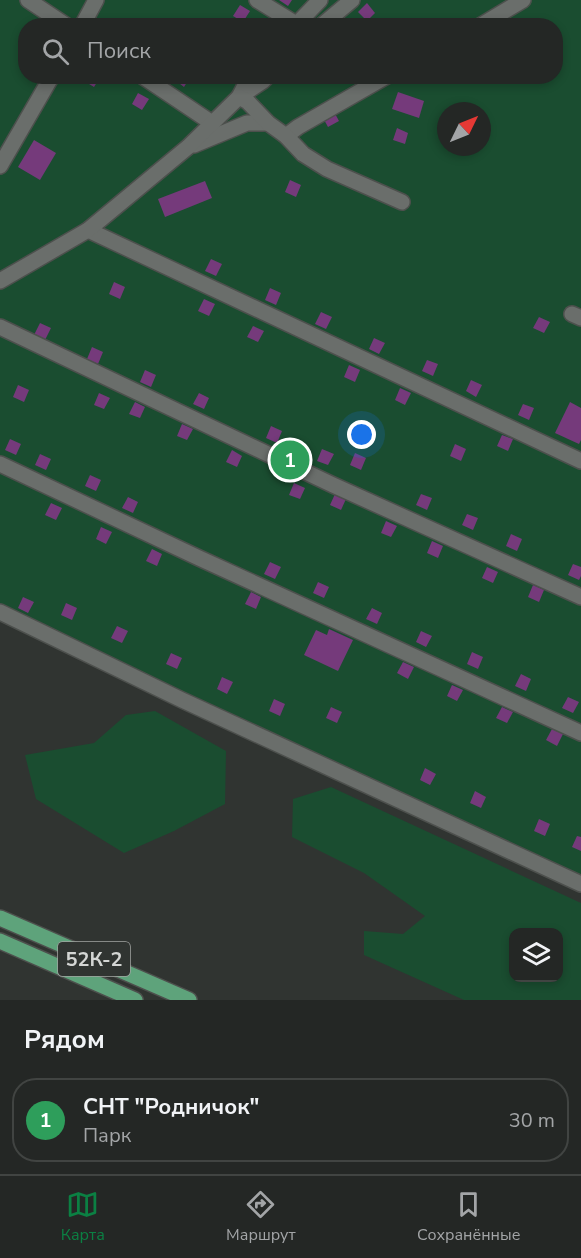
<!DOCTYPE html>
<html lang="ru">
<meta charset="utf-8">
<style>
body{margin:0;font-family:"Nunito Sans",sans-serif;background:#2c2f2d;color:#f1f3f6}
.controls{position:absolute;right:18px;bottom:18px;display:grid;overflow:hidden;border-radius:12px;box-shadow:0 3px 9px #0003}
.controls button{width:54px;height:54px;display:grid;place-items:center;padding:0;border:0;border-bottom:2px solid #414442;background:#242725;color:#f1f3f6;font:30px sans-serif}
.compass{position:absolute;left:437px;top:102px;width:54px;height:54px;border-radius:50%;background:#242725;box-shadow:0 3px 9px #0003;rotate:47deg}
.you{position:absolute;left:362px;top:435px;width:21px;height:21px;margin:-15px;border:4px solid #fff;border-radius:50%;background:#1a73e8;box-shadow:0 0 0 9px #1a73e833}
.badge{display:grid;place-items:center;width:39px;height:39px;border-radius:50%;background:#0b8043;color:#fff;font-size:20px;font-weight:700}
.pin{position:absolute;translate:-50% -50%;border:3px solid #fff;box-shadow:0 2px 6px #0006}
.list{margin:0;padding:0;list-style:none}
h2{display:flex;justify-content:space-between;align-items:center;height:78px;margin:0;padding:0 24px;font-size:26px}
h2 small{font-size:20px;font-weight:400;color:#a3a5a7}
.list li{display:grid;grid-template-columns:39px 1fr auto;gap:18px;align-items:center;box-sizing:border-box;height:84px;margin:0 12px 12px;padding:0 12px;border:2px solid #414442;border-radius:24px}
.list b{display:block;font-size:22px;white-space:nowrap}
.list p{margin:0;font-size:20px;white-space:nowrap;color:#a3a5a7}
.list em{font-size:20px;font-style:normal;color:#a3a5a7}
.icon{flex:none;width:33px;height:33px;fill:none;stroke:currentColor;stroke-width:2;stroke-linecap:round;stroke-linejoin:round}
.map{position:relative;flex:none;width:581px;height:1000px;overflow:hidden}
.search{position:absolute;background:#242725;box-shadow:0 3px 9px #0003;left:18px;right:18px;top:18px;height:66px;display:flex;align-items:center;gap:15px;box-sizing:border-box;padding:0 21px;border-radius:24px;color:#a3a5a7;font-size:22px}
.sheet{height:174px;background:#242725}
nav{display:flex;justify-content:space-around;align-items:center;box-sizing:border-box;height:84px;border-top:2px solid #414442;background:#242725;font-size:16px;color:#a3a5a7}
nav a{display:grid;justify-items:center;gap:3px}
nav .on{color:#0b8043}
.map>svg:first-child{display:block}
</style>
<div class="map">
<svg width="581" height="1000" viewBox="0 0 581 1000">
<rect width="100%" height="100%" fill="#303431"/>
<g fill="#1a4d30" fill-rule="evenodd">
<path d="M 0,0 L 581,0 L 581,888 L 0,618 ZM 26,26 L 556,26 L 556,76 L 26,76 ZM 446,111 L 482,111 L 482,147 L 446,147 Z"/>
<polygon points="155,711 226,751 225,804 174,831 124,853 36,799 25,755 94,743 126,715"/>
<path d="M 331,787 L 581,903 L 581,1000 L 464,1000 L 364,955 L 364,931 L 403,934 L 425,916 L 364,873 L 292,837 L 293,799 ZM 558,932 L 558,978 L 514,978 L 514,932 Z"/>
</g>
<g fill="#753a7b">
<polygon points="279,0 292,0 288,6"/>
<polygon points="367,3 375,13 367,21 358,12"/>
<polygon points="240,5 250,11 243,22 233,16"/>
<polygon points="76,76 101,76 94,87"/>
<polygon points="177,76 191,76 184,87 175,80"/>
<polygon points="398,92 424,101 419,118 392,109"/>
<polygon points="138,93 149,99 142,110 132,104"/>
<polygon points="333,110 339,121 328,127 322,116"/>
<polygon points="397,128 408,133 405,144 393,140"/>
<polygon points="34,140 56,153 40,180 18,167"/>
<polygon points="290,180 301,185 296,197 285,192"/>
<polygon points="205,181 212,198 165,217 158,199"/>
<polygon points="211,259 222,264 216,276 205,271"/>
<polygon points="114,282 125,287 120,299 109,294"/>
<polygon points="270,288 281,293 276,305 265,300"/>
<polygon points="204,299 215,304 209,316 198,311"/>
<polygon points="321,312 332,317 326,329 315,324"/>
<polygon points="539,317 550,322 544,333 533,328"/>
<polygon points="40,323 51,328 45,340 34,335"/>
<polygon points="253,326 264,331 258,342 247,337"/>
<polygon points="374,338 385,343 379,354 369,349"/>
<polygon points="92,347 103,352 98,364 87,359"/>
<polygon points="427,360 438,364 433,376 422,371"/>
<polygon points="349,365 360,370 355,382 344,377"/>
<polygon points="145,370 156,375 151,387 140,382"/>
<polygon points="471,380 482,385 476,397 466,391"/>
<polygon points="18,385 29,390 24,402 13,397"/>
<polygon points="400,388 411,393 405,405 395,400"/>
<polygon points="99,393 110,398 104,409 94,405"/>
<polygon points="199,393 209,398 204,409 193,404"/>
<polygon points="135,402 145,407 140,418 129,414"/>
<polygon points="570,402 581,408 581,440 579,444 555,433"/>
<polygon points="523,404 534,408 529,420 518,415"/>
<polygon points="182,424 193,429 187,440 177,436"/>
<polygon points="271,426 282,431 277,443 266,438"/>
<polygon points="502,435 513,439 508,451 497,446"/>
<polygon points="10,439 21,444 16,455 5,450"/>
<polygon points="455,444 466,449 461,461 450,456"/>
<polygon points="322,449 334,454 328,465 317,461"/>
<polygon points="232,450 242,456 237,467 226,462"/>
<polygon points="355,453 366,458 361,470 350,465"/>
<polygon points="40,454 51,459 46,470 35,465"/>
<polygon points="90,475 101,480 96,491 85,486"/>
<polygon points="294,483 305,488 300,499 289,495"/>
<polygon points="335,494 346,499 341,510 330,505"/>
<polygon points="421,494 432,498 427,510 416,505"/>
<polygon points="128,497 138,502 133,513 122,508"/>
<polygon points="51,503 62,508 56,520 45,515"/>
<polygon points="467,514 478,518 473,530 462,525"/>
<polygon points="386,521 397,526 391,537 381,533"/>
<polygon points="101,527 112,532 106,544 96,539"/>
<polygon points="511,534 522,539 517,551 506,546"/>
<polygon points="432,541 443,546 438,558 427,553"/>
<polygon points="152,549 162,554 157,566 146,561"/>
<polygon points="270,562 281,567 275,579 264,574"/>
<polygon points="573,564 581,567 581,576 579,580 568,575"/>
<polygon points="487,567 498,572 493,583 482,578"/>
<polygon points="318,582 329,587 324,598 313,593"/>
<polygon points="533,585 544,590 539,602 528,597"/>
<polygon points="251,592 261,597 256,609 245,604"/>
<polygon points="23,597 34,602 28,613 18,608"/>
<polygon points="66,603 77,608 72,620 61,615"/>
<polygon points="372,608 382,613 377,624 366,619"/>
<polygon points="117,626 128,631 122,643 111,638"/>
<polygon points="329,629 353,640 338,671 304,655 316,630 327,635"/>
<polygon points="421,631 432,636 426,647 416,642"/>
<polygon points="472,652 483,657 478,669 467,664"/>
<polygon points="171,653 182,658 177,669 166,664"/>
<polygon points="403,662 414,667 408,679 397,673"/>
<polygon points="521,674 531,679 526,691 515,686"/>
<polygon points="222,677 233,682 227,694 217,689"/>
<polygon points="452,685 463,690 457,701 447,696"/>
<polygon points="568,697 579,702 573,713 562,708"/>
<polygon points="274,699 285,704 280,716 269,711"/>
<polygon points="331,707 342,712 337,723 326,718"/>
<polygon points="502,707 513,712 507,723 496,718"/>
<polygon points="552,729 563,734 557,746 546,740"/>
<polygon points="425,768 436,774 430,785 420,780"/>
<polygon points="475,791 486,797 481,808 470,803"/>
<polygon points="539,819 550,824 545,836 534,831"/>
<polygon points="577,836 581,837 581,851 572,847"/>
</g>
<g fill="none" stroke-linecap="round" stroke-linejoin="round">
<g stroke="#4d504d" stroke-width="18">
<g id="minor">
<polyline points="28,0 67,26"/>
<polyline points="257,0 296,24"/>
<polyline points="82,26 96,0"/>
<polyline points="295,26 320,0"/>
<polyline points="321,26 352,0"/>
<polyline points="480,26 523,0"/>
<polyline points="142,76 212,123"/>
<polyline points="250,76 239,97 263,81 268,76"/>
<polyline points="286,136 298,127 387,76"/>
<polyline points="194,145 247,123 268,123"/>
<polyline points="0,166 52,76"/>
<polyline points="88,230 581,461"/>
<polyline points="0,281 88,230 188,147 239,97 248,102 268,123 286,136 303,154 327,169 402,202"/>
<polyline points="572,314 581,318"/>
<polyline points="0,327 333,485 581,597"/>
<polyline points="0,464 199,558 581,733"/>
<polyline points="0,612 182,700 581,884"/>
</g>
</g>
<g stroke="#4d504d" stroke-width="18">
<g id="major">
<polyline points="0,918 189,1000"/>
<polyline points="0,941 135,1000"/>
</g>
</g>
<use href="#minor" stroke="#6a6e6b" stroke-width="15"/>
<use href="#major" stroke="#5ea37b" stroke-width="15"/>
</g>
<g text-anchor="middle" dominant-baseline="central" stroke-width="4.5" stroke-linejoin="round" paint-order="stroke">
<rect fill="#303431" stroke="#a3a5a3" stroke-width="1.5" x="58" y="942" width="72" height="34" rx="4.5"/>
<g font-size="20" font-weight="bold" fill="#d4d6d4">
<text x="94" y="959">52К-2</text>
</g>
</g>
</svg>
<div class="controls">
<button><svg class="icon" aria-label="layers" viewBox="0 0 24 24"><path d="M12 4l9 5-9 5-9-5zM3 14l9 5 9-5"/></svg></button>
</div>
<svg class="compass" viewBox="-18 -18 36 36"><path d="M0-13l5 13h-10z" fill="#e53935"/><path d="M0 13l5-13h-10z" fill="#a3a5a7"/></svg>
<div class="you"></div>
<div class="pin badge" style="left:290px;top:460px;background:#2e9e5b">1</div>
<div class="search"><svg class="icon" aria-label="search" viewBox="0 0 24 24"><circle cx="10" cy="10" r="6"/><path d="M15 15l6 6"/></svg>Поиск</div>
</div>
<section class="sheet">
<h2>Рядом<small></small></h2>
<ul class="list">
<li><span class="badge" style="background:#2e9e5b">1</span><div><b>СНТ &quot;Родничок&quot;</b><p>Парк</p></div><em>30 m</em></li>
</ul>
</section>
<nav>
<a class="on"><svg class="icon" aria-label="map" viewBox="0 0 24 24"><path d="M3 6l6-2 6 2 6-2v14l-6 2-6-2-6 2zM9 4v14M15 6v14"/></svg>Карта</a>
<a><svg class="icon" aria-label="directions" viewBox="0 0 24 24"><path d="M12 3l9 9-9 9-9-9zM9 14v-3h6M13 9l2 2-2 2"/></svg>Маршрут</a>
<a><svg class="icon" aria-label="saved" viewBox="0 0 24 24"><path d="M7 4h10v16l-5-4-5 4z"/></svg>Сохранённые</a>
</nav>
